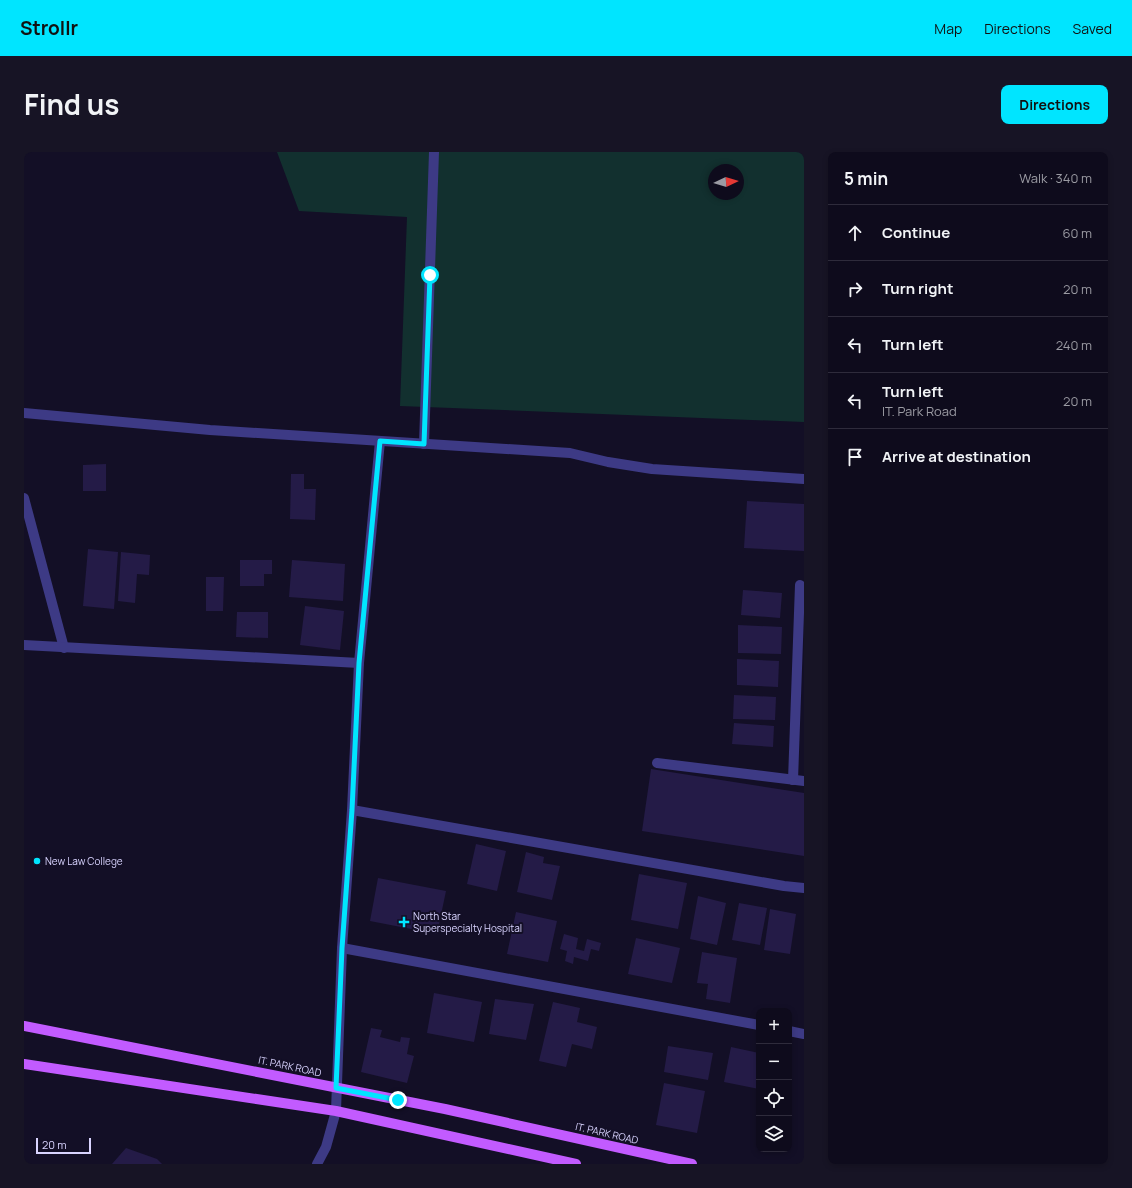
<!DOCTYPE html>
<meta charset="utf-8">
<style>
body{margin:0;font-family:Manrope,sans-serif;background:#171425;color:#f1f3f6}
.controls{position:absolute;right:12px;bottom:12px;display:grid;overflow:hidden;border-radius:8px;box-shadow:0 2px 6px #0003}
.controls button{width:36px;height:36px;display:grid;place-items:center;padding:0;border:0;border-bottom:1px solid #2e2b3b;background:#0e0b1c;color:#f1f3f6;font:20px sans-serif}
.compass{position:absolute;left:684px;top:12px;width:36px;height:36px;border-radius:50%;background:#0e0b1c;box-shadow:0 2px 6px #0003;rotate:86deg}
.scale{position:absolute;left:12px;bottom:10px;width:55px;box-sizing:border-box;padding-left:4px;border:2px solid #d9d4ff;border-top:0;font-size:11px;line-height:14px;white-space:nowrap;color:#d9d4ff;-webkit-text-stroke:3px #130f26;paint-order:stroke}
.stop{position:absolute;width:12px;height:12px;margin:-9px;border:3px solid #00e5ff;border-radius:50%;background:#fff}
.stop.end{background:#00e5ff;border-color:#fff;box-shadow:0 1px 4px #0008}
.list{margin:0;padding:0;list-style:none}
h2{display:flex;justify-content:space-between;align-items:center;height:52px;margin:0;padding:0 16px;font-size:17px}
h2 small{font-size:13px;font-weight:400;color:#9b9ba3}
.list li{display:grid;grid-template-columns:26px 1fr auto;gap:12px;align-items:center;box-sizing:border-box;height:56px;padding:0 16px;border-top:1px solid #2e2b3b}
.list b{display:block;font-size:15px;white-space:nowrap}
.list p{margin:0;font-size:13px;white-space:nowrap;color:#9b9ba3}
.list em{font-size:13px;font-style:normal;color:#9b9ba3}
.icon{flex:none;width:22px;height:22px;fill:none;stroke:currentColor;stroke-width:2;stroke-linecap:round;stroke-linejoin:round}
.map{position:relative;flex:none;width:780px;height:1012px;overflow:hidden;border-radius:8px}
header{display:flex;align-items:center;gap:24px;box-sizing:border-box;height:56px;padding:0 20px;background:#00e5ff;color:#111}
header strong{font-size:19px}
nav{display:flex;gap:22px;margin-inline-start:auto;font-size:14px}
.intro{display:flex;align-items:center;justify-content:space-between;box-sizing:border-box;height:96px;padding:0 24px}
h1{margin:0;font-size:28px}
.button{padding:10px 18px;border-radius:8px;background:#00e5ff;color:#111;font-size:14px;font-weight:700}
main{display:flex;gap:24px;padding:0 24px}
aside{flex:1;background:#0e0b1c;border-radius:8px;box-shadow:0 2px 6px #0003}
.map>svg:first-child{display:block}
</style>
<header>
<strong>Strollr</strong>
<nav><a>Map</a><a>Directions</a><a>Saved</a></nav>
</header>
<div class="intro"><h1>Find us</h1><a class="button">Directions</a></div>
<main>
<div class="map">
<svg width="780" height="1012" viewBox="0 0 780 1012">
<rect width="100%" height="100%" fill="#130f26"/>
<path fill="#12302f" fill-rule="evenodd" d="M 253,0 L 780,0 L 780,270 L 376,254 L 383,65 L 275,59 ZM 690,18 L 714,18 L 714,42 L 690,42 Z"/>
<g fill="#241b47">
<polygon points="82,312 82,339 59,339 59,313"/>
<polygon points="267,322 280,322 280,337 292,337 291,368 266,367"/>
<polygon points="723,349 780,352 780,399 720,396"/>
<polygon points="64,397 94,400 90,457 59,454"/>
<polygon points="97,400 126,403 125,423 113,422 111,451 94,449"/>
<polygon points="216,408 248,408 248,422 240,422 240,434 216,434"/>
<polygon points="268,408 321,412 319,449 265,445"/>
<polygon points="182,425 200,425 199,459 182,459"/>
<polygon points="719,438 758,441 756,466 717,463"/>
<polygon points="281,454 320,459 316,498 276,493"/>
<polygon points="213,460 244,460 244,486 212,485"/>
<polygon points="714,473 758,475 757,502 714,501"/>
<polygon points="713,507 755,509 754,535 713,533"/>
<polygon points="710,543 752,545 751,568 709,567"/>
<polygon points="710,571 750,574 749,595 708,592"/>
<polygon points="627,617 780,641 780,704 618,679"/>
<polygon points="452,692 482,699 473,739 443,732"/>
<polygon points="502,700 520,705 519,711 536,714 528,748 493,740"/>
<polygon points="615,722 663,731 654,777 607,768"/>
<polygon points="354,726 422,739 413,782 346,769"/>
<polygon points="674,744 702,751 693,793 666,787"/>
<polygon points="715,751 743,756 736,793 708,788"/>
<polygon points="746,757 772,762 766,802 740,798"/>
<polygon points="492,760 533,769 524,810 483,802"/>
<polygon points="540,782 554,786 552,797 560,799 563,787 577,791 575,799 567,797 564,809 550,805 549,812 541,809 543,799 536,797"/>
<polygon points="612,786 656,796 648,831 604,822"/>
<polygon points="678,800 713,806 706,851 682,847 684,832 673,831"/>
<polygon points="410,841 458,850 450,890 403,881"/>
<polygon points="471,847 510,852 502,888 465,882"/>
<polygon points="529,850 556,856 553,870 573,875 568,897 548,892 542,915 515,909"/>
<polygon points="347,876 358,878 356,885 376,890 377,885 386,886 383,902 390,904 383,931 337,920"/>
<polygon points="644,894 689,901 684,928 640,920"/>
<polygon points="707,895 735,901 735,937 700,930"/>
<polygon points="640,931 681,939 673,981 632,973"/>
<polygon points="102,996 133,1007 138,1012 88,1012"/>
</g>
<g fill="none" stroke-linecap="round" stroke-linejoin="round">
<g stroke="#3d3a85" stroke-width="10">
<polyline points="0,261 186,278 546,301 584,310 628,317 780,327"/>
<polyline points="400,292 410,0"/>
<polyline points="0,346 40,496"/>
<polyline points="0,493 335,511 328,658"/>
<polyline points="335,511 356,289"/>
<polyline points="633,611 780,629"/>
<polyline points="769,628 776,433"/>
<polyline points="318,796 735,873"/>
<polyline points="765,879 780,882"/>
<polyline points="293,1012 302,995 312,959 318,796 328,658 760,734 780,736"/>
</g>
<g stroke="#c25bff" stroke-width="10">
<polyline points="0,874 421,957 668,1012"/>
<polyline points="0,912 312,959 552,1012"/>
</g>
</g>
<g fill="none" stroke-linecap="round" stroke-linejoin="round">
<polyline stroke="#00e5ff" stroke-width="5" points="374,948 312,936 318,796 328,658 335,511 356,289 400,292 406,123"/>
</g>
<g fill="#00e5ff" stroke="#130f26" stroke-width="1.5">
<circle cx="13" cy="709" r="4"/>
<path d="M378 764h4v4h4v4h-4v4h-4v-4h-4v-4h4z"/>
</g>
<g text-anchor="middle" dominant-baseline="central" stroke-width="4" stroke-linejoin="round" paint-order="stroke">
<g font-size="10" fill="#d9d4ff" stroke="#130f26" text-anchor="start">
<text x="21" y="709">New Law College</text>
<text x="389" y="764">North Star<tspan x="389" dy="12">Superspecialty Hospital</tspan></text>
</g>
<g font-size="10" fill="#d9d4ff" stroke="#130f26">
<text transform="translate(266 914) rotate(12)">IT. PARK ROAD</text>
<text transform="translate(583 981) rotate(13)">IT. PARK ROAD</text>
</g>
</g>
</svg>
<div class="controls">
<button>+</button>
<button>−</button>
<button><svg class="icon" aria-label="locate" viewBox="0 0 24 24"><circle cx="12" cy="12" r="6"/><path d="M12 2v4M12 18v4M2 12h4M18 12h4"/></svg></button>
<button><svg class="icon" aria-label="layers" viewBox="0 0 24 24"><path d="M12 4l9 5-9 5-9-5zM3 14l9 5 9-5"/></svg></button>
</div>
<svg class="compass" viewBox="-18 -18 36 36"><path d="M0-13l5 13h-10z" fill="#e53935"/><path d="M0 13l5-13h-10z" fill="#9b9ba3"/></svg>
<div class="scale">20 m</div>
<div class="stop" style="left:406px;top:123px"></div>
<div class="stop end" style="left:374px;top:948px"></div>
</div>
<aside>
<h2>5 min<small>Walk · 340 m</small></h2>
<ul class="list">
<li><svg class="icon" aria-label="ahead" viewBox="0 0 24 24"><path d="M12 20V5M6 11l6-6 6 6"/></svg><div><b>Continue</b></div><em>60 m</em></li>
<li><svg class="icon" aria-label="right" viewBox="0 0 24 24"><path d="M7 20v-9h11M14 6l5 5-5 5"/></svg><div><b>Turn right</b></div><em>20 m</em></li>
<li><svg class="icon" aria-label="left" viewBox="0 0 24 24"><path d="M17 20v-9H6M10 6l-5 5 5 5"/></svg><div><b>Turn left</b></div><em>240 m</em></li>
<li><svg class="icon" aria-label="left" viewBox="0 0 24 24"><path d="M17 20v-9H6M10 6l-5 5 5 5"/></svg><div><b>Turn left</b><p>IT. Park Road</p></div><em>20 m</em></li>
<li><svg class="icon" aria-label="arrive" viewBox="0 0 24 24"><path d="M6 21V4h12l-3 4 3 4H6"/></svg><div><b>Arrive at destination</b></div></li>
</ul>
</aside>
</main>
